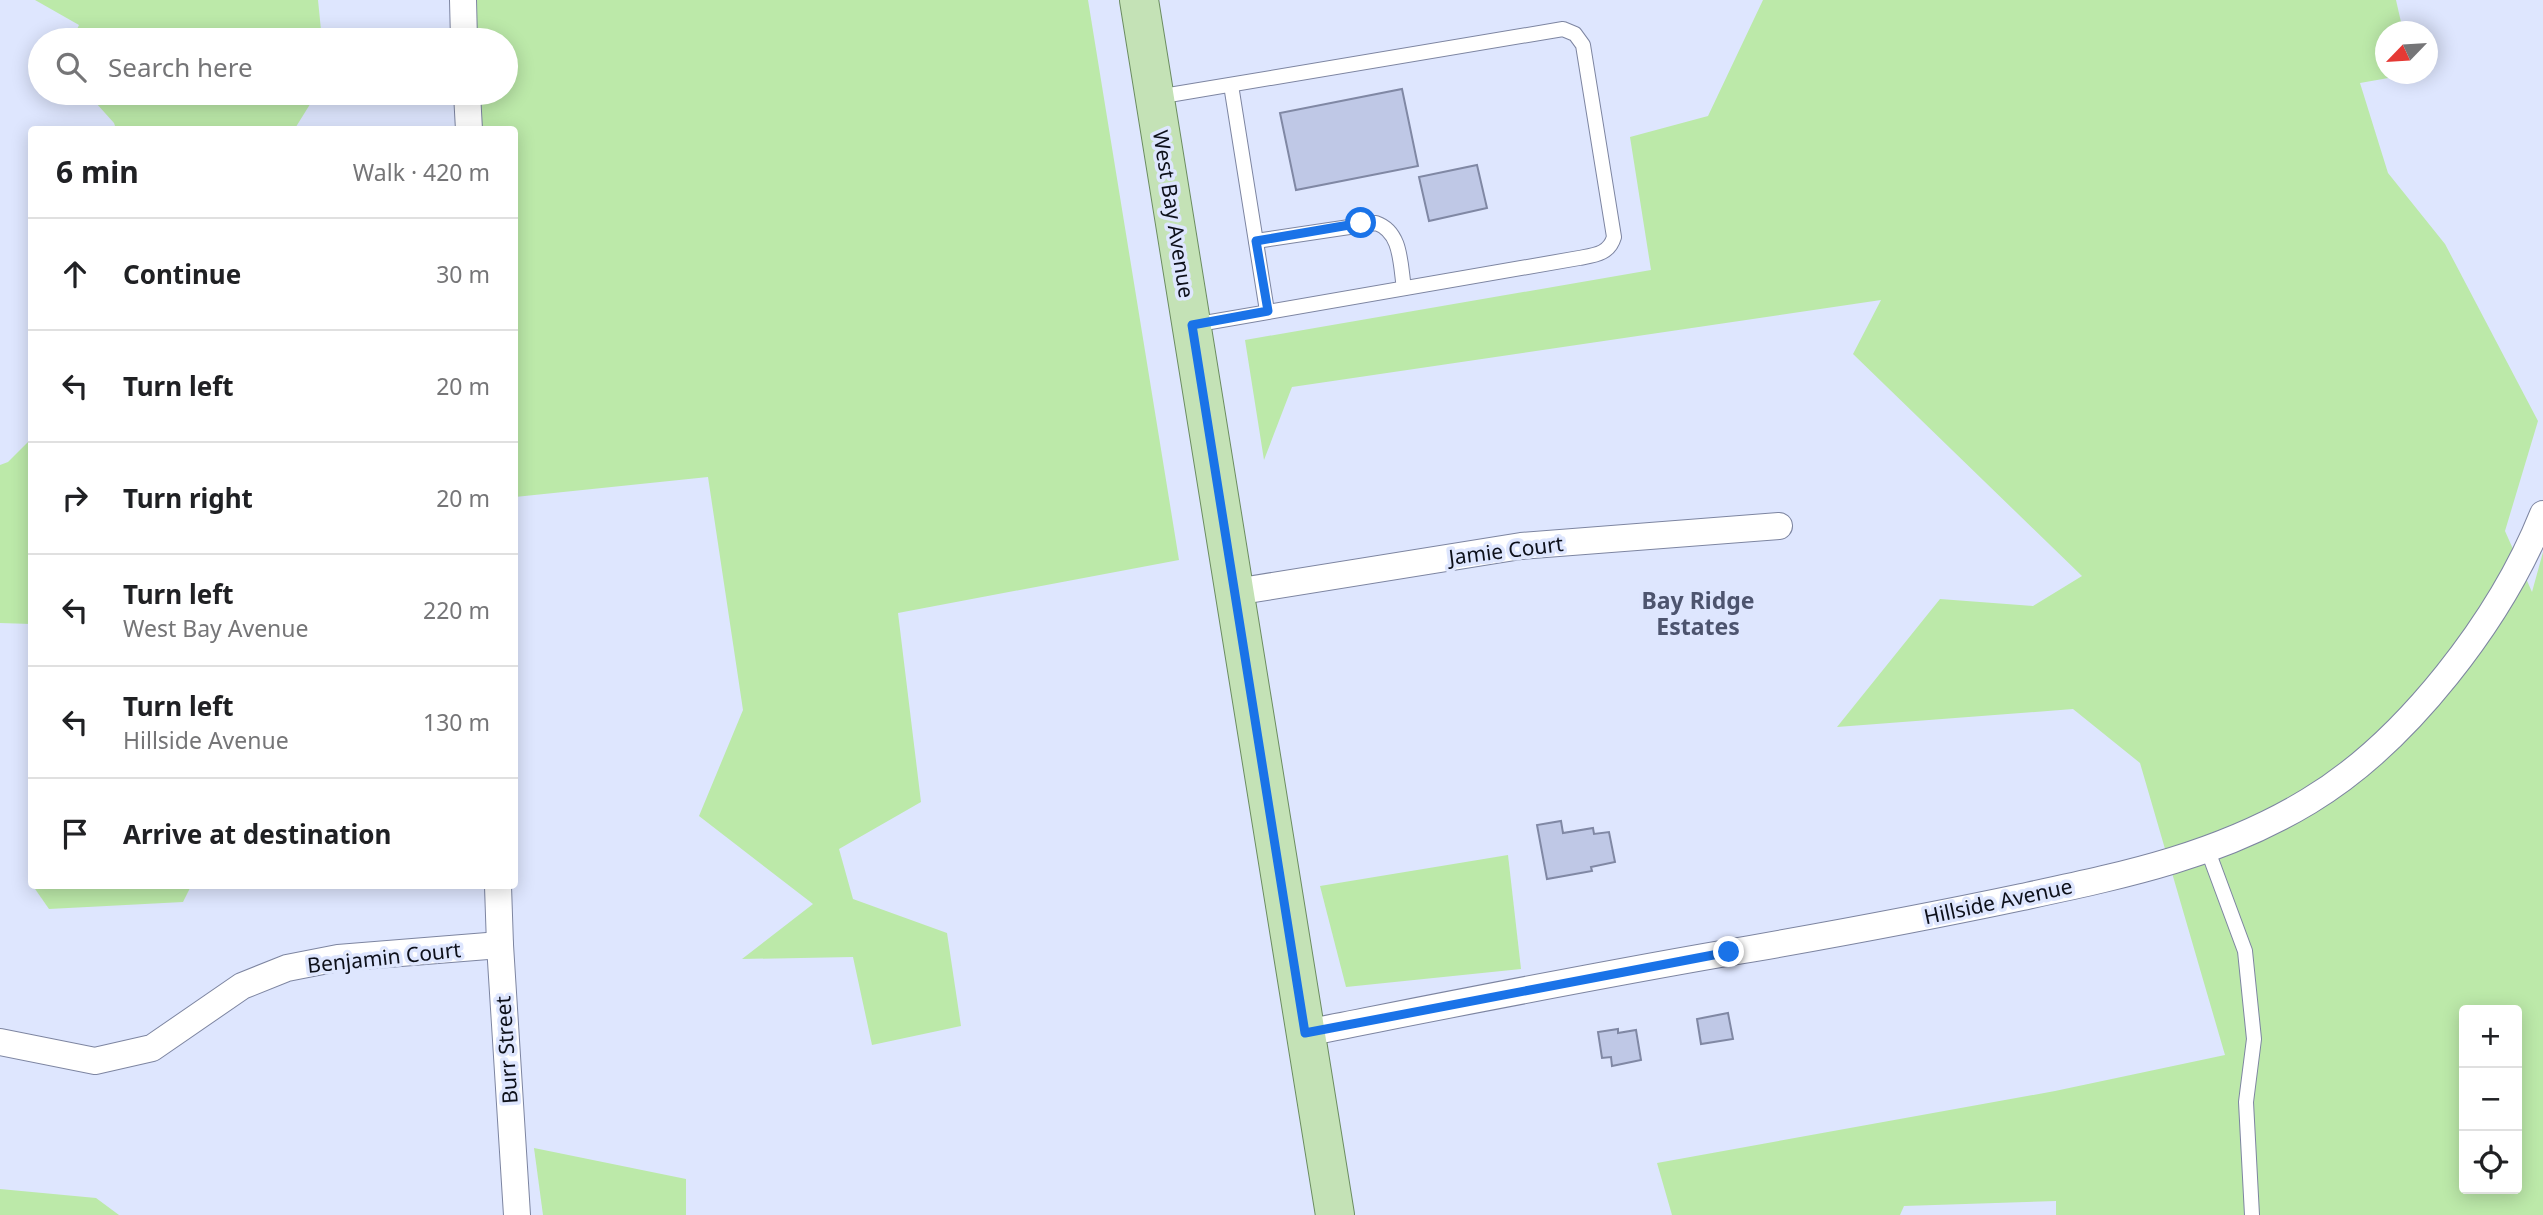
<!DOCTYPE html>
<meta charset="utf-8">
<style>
body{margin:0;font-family:"Noto Sans",sans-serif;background:#f2f2f2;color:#202124}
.controls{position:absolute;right:21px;bottom:21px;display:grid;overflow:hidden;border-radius:7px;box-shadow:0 4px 18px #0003}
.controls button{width:63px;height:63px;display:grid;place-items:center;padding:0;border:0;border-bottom:2px solid #e0e0e0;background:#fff;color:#202124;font:35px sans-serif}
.compass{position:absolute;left:2375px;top:21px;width:63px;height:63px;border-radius:50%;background:#fff;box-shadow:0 4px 18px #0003;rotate:245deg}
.stop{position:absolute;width:21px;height:21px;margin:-16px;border:5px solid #1a73e8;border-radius:50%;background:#fff}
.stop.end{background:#1a73e8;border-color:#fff;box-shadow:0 2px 7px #0008}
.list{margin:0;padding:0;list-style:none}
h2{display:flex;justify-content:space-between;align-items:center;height:91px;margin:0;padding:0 28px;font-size:30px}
h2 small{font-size:23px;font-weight:400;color:#757577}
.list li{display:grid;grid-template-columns:46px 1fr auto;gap:21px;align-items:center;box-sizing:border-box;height:112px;padding:0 28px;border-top:2px solid #e0e0e0}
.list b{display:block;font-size:26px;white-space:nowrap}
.list p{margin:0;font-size:23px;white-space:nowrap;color:#757577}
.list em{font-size:23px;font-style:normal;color:#757577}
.icon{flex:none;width:38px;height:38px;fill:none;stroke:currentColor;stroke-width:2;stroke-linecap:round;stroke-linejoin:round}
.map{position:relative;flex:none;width:2543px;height:1215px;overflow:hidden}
.search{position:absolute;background:#fff;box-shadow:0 4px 18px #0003;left:28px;top:28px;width:490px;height:77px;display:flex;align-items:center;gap:18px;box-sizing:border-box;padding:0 24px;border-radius:38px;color:#757577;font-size:26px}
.panel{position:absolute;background:#fff;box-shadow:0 4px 18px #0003;left:28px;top:126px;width:490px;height:763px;border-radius:7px}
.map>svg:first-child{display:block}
</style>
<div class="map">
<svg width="2543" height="1215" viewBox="0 0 2543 1215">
<rect width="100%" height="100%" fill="#dee6fe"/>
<g fill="#bce9a9" fill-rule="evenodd">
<polygon points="35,0 318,0 322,40 72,40 79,25"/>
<polygon points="472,0 1088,0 1179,560 898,613 921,802 839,849 853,899 947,933 961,1026 872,1045 853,957 742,959 813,904 699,816 743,710 708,477 515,497 514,130 479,129 477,93 506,93 506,40 474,40"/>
<path d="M 1763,0 L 2396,0 L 2403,31 L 2386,32 L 2386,74 L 2411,74 L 2360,83 L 2388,173 L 2445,244 L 2538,421 L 2505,531 L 2532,592 L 2543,552 L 2543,1215 L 2056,1215 L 2056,1201 L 1904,1206 L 1900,1215 L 1672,1215 L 1657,1163 L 2055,1091 L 2225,1055 L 2140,763 L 2073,709 L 1837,727 L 1940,599 L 2033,606 L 2082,576 L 1853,354 L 1881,300 L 1292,387 L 1264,460 L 1245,340 L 1651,270 L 1630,137 L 1708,116 ZM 2464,1010 L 2517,1010 L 2517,1189 L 2464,1189 Z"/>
<polygon points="87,93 86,93 317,93 294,130 116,129 114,123"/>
<polygon points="31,439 31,624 0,623 0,465 8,462"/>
<polygon points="1508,855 1521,969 1346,987 1320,886"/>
<polygon points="33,886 191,886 183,902 49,909"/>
<polygon points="534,1148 686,1179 686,1215 543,1215"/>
<polygon points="0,1189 96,1198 119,1215 0,1215"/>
</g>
<g fill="#bfc8e6" stroke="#8088a4" stroke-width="2">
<polygon points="1402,89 1418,166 1296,190 1280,113"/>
<polygon points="1477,165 1487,208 1429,221 1419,177"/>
<polygon points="1561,821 1563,833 1593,828 1594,834 1609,832 1615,862 1591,867 1592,871 1547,879 1537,825"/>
<polygon points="1728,1013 1733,1039 1701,1044 1697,1019"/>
<polygon points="1618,1029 1618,1033 1636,1030 1641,1060 1612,1066 1611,1057 1602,1058 1598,1032"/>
</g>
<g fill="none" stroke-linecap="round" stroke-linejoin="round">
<g stroke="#7d85a1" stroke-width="16">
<g id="lane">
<polyline points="1231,85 1267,311"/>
<path d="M 1157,97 L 1563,29 L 1575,34 L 1583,45 L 1614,237 C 1609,254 1595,255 1579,258 L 1193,325"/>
<path d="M 1256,241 L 1376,223 C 1402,232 1400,264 1404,288"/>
<polyline points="2208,851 2245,951 2254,1039 2246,1102 2252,1215"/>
</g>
</g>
<g stroke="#7d85a1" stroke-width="28">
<g id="street">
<polyline points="463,0 464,40"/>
<polyline points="467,93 469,130"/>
<polyline points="1235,592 1521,546 1779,526"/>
<polyline points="498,886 500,945 517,1215"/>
<path d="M 1305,1033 C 1453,1004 1601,974 1750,949 C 1841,933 1932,916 2022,897 C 2125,875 2218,856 2309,801 C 2407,742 2501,619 2543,514"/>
<polyline points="0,1042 95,1061 152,1048 242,986 287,968 338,958 500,945"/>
</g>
</g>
<g stroke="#6b8c60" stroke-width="40">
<polyline id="primary" points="1139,0 1335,1215"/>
</g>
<use href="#lane" stroke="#fff" stroke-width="14"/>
<use href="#street" stroke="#fff" stroke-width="26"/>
<use href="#primary" stroke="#c4e2b6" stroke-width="38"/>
</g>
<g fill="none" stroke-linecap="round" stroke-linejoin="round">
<polyline stroke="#1a73e8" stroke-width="9" points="1361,223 1256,241 1268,311 1192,325 1305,1033 1729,952"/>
</g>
<g text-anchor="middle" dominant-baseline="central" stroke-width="7" stroke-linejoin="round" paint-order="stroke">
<g font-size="21" fill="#0d101a" stroke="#dee6fe">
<text transform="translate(1174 214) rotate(81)">West Bay Avenue</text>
<text transform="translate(1506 550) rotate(-7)">Jamie Court</text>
<text transform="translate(1998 901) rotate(-12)">Hillside Avenue</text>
<text transform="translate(384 957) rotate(-6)">Benjamin Court</text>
<text transform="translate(506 1050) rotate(-94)">Burr Street</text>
</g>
<g font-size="23" font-weight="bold" fill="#4d546e" stroke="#dee6fe">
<text x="1698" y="600">Bay Ridge<tspan x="1698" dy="26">Estates</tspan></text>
</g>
</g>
</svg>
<div class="controls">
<button>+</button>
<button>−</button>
<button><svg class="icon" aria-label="locate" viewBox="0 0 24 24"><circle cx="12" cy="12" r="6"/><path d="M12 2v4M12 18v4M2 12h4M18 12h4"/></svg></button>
</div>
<svg class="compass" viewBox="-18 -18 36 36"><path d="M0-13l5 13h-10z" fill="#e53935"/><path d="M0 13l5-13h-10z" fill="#757577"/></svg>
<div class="stop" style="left:1361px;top:223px"></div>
<div class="stop end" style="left:1729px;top:952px"></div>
<div class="search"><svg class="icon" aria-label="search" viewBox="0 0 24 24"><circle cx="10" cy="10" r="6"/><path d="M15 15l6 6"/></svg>Search here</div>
<section class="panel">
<h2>6 min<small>Walk · 420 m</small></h2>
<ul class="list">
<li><svg class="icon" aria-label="ahead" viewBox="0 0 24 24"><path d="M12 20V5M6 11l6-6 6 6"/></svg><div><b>Continue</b></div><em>30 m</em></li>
<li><svg class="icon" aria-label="left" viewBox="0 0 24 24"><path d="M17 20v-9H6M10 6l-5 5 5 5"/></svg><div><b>Turn left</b></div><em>20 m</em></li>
<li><svg class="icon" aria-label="right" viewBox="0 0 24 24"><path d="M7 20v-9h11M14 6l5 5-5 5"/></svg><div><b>Turn right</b></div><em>20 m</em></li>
<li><svg class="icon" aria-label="left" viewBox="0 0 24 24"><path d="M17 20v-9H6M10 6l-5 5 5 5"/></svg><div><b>Turn left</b><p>West Bay Avenue</p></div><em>220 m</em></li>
<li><svg class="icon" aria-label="left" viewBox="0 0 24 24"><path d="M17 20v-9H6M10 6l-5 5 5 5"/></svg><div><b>Turn left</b><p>Hillside Avenue</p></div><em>130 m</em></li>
<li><svg class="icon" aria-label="arrive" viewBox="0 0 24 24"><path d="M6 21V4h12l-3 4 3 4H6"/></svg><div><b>Arrive at destination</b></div></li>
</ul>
</section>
</div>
